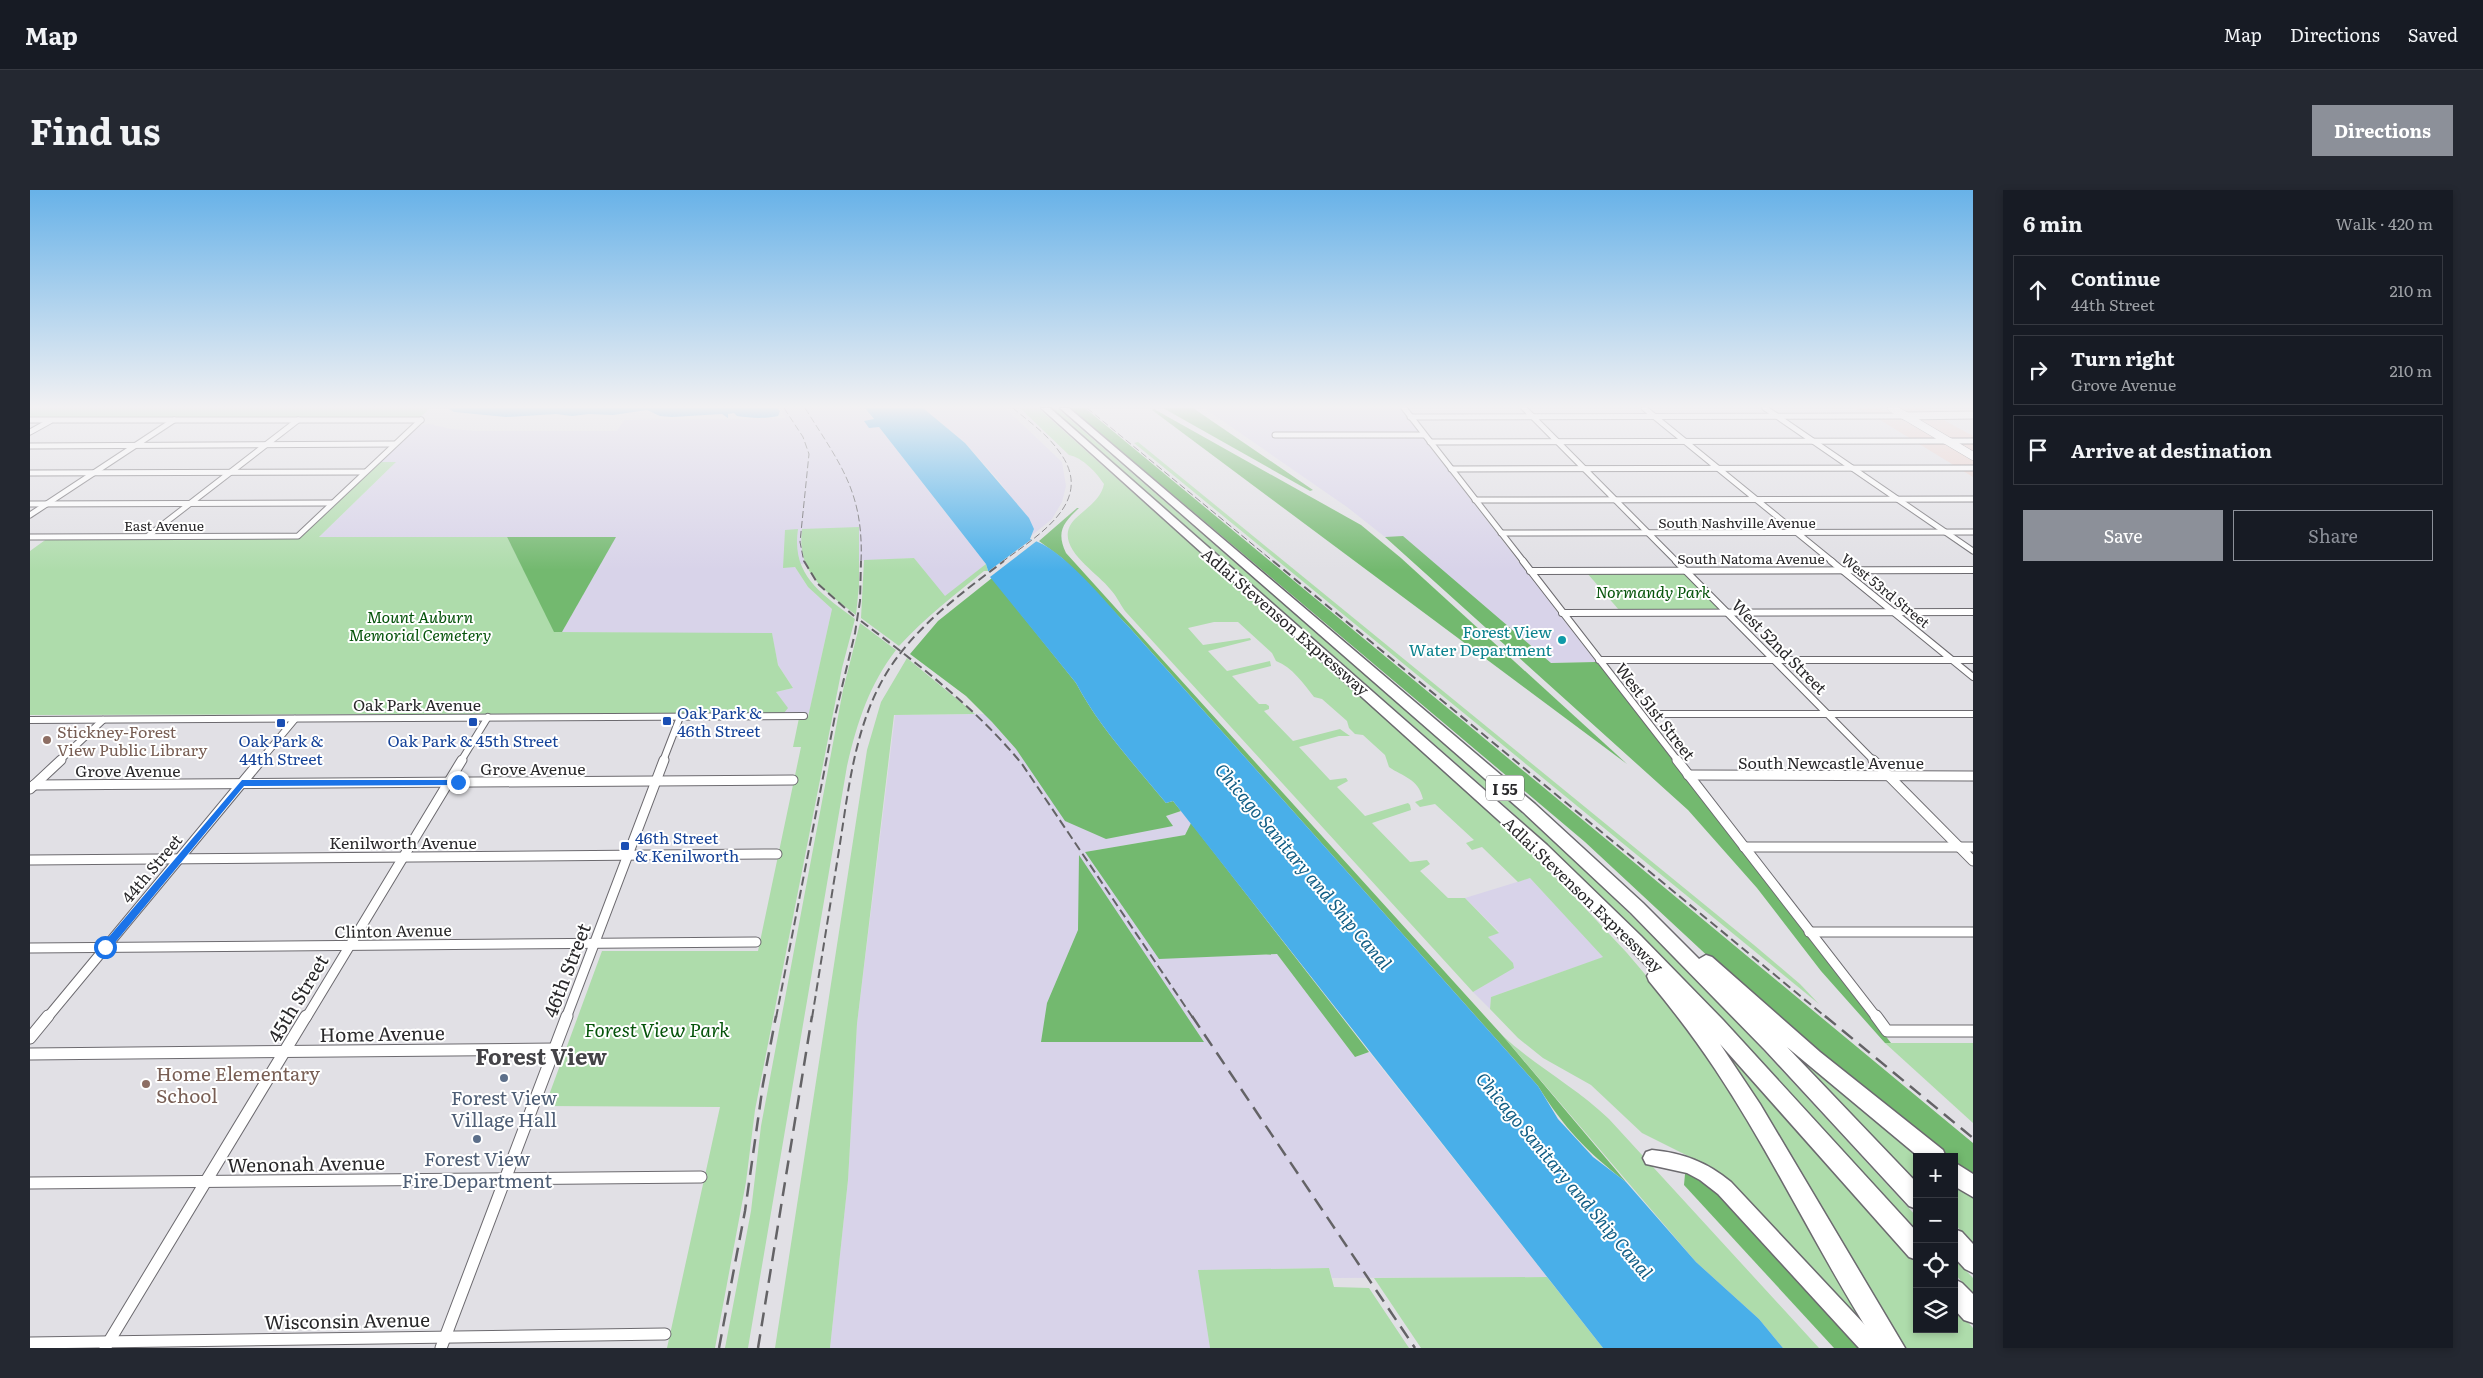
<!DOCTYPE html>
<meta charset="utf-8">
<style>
body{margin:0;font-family:Literata,serif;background:#242831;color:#f1f3f6}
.controls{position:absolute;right:15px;bottom:15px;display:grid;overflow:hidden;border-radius:0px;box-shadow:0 2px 8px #0003}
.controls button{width:45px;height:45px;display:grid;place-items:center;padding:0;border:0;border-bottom:1px solid #363941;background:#171b24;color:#f1f3f6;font:25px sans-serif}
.stop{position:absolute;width:15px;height:15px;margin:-11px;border:4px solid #1a73e8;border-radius:50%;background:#fff}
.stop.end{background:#1a73e8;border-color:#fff;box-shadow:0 1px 5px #0008}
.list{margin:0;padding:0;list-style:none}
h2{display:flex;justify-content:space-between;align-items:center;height:65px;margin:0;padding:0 20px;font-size:21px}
h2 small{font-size:16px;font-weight:400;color:#9ea1a6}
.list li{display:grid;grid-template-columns:32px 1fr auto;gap:15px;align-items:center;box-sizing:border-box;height:70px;margin:0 10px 10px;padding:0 10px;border:1px solid #363941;border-radius:0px}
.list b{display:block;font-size:19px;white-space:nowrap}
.list p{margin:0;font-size:16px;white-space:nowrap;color:#9ea1a6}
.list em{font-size:16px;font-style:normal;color:#9ea1a6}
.actions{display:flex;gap:10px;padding:15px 20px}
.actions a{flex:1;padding:11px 0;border:1px solid #8c9099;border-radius:0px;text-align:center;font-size:18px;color:#8c9099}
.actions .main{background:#8c9099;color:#fff}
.icon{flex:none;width:28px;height:28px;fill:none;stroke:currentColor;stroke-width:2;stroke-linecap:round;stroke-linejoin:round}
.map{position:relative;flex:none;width:1943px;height:1158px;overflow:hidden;border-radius:0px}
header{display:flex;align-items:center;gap:30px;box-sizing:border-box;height:70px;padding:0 25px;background:#171b24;border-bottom:1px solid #363941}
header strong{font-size:24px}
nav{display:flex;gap:28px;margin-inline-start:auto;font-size:18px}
.intro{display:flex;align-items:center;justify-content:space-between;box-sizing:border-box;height:120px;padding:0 30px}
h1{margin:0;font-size:35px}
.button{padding:12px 22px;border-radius:0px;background:#8c9099;color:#fff;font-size:18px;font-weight:700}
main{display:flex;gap:30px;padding:0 30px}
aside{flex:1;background:#171b24;border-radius:0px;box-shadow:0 2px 8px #0003}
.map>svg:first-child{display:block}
</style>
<header>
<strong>Map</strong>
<nav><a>Map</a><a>Directions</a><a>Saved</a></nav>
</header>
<div class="intro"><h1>Find us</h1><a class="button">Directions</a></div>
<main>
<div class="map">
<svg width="1943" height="1158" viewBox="0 0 1943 1158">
<rect width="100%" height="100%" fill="#e1e0e5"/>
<g fill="#ead0cb">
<polygon points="1823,218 1848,218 1873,228 1943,270 1943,287 1842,225"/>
<polygon points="1865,218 1892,218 1943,246 1943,263"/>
</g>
<g fill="#d8d3e9">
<polygon points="750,218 834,218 956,374 915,407 884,368 770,374 765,377 778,397 802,419 779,523 754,523 746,502 763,498 748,475 742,444 532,442 585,347 289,347 365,273 348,272 384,238 392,235 399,234 421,239 446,241 587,241 594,230 756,228"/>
<polygon points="893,218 975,218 1032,272 1036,296 1032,312 1022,329 1001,346 1004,339 969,291 935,253"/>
<polygon points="1174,218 1370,218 1566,472 1521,473 1373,347 1355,347 1317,317"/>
<polygon points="955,524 986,559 1006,586 1142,636 1136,626 1151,621 1161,633 1155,645 1055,662 1129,768 1247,764 1325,867 1339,862 1517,1087 1302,1088 1299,1078 1169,1080 1180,1158 800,1158 818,990 827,834 865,525"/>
<polygon points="1500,688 1574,767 1461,807 1460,819 1443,802 1483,778 1458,747 1469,742 1435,708"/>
</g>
<g fill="#aedcab">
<polygon points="0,218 400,218 389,228 0,228"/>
<path d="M 990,218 L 1008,218 L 1438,601 L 1538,700 L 1597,763 L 1653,829 L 1728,945 L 1796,1071 L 1840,1143 L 1672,973 L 1612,943 L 1561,895 L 1513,868 L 1488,848 L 1460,819 L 1461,807 L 1573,767 L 1500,688 L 1488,692 L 1452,657 L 1442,660 L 1436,653 L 1444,650 L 1405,614 L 1390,617 L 1385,612 L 1393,609 C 1388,588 1373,587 1359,577 L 1355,565 L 1333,545 L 1325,544 L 1319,538 L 1317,531 L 1292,509 L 1284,507 C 1274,494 1262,477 1246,471 L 1242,463 L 1208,432 L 1184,432 L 1158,438 L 1173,455 L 1220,448 L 1221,450 L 1178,461 L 1197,481 L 1240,471 L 1241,476 L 1202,486 L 1229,514 L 1236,514 L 1239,516 L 1239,519 L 1234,521 L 1263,551 L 1310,539 L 1320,546 L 1309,546 L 1269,557 L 1300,590 L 1316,588 L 1318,591 L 1307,597 L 1335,626 L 1378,613 L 1380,615 L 1381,620 L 1342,633 L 1380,672 L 1397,670 L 1400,674 L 1390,681 L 1418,708 L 1435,708 L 1469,743 L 1458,747 L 1483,773 L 1484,778 L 1443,802 L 1095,421 C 1090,414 1086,405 1080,399 C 1066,381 1020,355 1045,329 C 1056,318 1071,310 1074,294 C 1066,282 1053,268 1039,265 Z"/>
<path d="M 1021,218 L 1027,218 L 1456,590 L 1559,684 L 1685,808 L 1887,1027 L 1887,1042 C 1756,898 1626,755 1483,623 Z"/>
<polygon points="1108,252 1724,755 1770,794 1789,814 1104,253"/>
<polygon points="348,272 366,272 289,347 477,347 525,442 742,443 748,475 763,498 746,502 758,518 754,523 0,525 0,361 18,348 268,347"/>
<path d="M 829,337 L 829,396 L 826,425 C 795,401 766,383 772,339 Z"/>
<path d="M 768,339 C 761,386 792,404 825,429 L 812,478 L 725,920 L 716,992 L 685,1158 L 637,1158 L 690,917 L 515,916 L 572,761 L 728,761 L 771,557 L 763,557 L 769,528 L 778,527 L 802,419 L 778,397 L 765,377 L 753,378 L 755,340 Z"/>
<path d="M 884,368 L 915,406 L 956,374 L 958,381 L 954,381 C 924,405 895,428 869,456 L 831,428 L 834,370 Z"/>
<polygon points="1557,383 1654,383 1690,420 1589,420"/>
<path d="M 830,433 L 866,460 C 839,495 827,533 817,576 L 718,1158 L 695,1158 L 721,1021 L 731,936 L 743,872 L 813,500 Z"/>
<polygon points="877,468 945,524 864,525 827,834 818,990 800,1158 745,1158 837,560 851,512"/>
<polygon points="1738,837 1896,967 1887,967 1887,993"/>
<polygon points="1681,844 1887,1075 1887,1139 1924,1139 1924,1117 1943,1138 1943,1158 1870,1158"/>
<path d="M 1472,845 C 1505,876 1546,897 1579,929 L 1789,1158 L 1753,1158 L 1729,1129 L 1666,1072 Z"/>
<polygon points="1855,853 1943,853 1943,933"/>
<polygon points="1924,990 1943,1006 1943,1054 1924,1033"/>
<polygon points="1924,1068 1943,1088 1943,1104 1924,1083"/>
<polygon points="1299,1078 1304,1097 1339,1098 1379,1158 1180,1158 1168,1080"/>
<polygon points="1517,1087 1573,1158 1391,1158 1344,1088"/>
</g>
<g fill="#73b96f">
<polygon points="1040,218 1055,218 1943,953 1943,989 1924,974 1924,967 1916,967 1726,811 1555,652"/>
<polygon points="1133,218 1163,218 1283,300 1280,301"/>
<polygon points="1124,219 1331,335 1371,368 1597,574 1122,220"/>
<path d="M 1047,318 L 1049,318 C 1033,333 1026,342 1036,363 L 1472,845 L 1596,992 C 1557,962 1534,938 1508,896 L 1099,437 L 1032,368 L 1009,351 Z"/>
<polygon points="1373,346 1521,473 1566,472 1572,478 1861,853 1855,853 1791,781 1727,698 1658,620 1355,347"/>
<polygon points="477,347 586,347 532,442 524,442"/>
<path d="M 962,388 L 1046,493 C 1069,537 1104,574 1136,613 L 1143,611 L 1151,621 L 1136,626 L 1143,636 L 1076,649 L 1035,631 L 986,559 L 962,532 L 936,506 L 880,464 L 908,431 Z"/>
<polygon points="1161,633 1339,862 1325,867 1247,764 1129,769 1055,662 1155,645"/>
<polygon points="1049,665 1174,852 1011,852 1017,813 1048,740"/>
<polygon points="1655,984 1659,984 1684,995 1834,1158 1804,1158 1654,995"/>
</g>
<g fill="#49afe9">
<path d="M 418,218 L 747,218 L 750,221 L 748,226 C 735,229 720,228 707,226 L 704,223 L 698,224 L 698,228 L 692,224 L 642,227 L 630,226 L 617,220 L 583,225 L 559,224 L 542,226 L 526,224 L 476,227 L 424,222 Z"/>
<path d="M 835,218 L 893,218 L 935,253 L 999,328 L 1004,339 L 1000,349 C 1033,358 1075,412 1099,437 L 1508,896 L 1528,929 L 1563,967 L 1596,992 L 1666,1072 L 1729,1129 L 1753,1158 L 1573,1158 L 1143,611 L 1136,613 C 1104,574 1069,537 1046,493 L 960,387 L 956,374 L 849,237 L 839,238 L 834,231 L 844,229 Z"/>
</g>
<polygon fill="#e1e0e5" points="1002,349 1008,350 960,387 957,386 956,383"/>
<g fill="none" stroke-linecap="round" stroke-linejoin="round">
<g stroke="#6c6a6f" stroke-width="7">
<g id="minor-far3">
<polyline points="1374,218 1494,372"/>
<polyline points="1494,218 1647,372"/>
<polyline points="1614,218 1803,372"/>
<polyline points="1735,218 1943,361"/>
<polyline points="1380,227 1875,226"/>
<polyline points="0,230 391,230"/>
<polyline points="0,242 20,231"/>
<polyline points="1245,245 1394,245"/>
<polyline points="1400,252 1943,251"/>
<polyline points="0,256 364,254"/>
<polyline points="1421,279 1943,278"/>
<polyline points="0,283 335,282"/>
<polyline points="1445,310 1943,309"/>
<polyline points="0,314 302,313"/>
<polyline points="0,325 144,230"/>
<polyline points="1471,343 1943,342"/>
<polyline points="118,346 268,230"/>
<polyline points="0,347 268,346 391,230"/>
</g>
</g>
<g stroke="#6c6a6f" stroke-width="8">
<g id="minor-far2">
<polyline points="1493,371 1648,571"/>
<polyline points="1646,371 1844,571"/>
<polyline points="1801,371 1943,487"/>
<polyline points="1500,381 1943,380"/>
<polyline points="1532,423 1943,422"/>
<polyline points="1569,470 1943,470"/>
<polyline points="1625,524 1943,524"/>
<polyline points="0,530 774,526"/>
<polyline points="29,571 73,530"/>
<polyline points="230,571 265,529"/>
<polyline points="431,571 458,527"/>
<polyline points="633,571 650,527"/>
</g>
</g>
<g stroke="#6c6a6f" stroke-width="11">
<g id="minor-far1">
<polyline points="1647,570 1847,828"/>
<polyline points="1843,570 1943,671"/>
<polyline points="1658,585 1943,586"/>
<polyline points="4,595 763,590"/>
<polyline points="0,599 31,570"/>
<polyline points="1714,657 1943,657"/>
<polyline points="0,670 747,664"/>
<polyline points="1779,742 1943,742"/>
<polyline points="0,758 726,752"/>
<polyline points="17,828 231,570"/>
<polyline points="276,828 432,570"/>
<polyline points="536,828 634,570"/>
</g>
</g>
<g stroke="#6c6a6f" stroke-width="13">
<g id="minor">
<polyline points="1846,826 1857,841 1943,841"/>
<polyline points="0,848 18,826"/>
<polyline points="0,864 525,859"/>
<polyline points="0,993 671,987"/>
<polyline points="0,1153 635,1144"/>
<polyline points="75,1158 276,826"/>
<polyline points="411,1158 537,826"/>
</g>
</g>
<g stroke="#6c6a6f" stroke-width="9">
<polyline id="tertiary" points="1875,226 1943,225"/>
</g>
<g stroke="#6c6a6f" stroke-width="9">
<polyline id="secondary" points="1862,218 1943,266"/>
</g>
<g stroke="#6c6a6f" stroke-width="3">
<path id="primary" d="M 1622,960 C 1653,963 1677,972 1701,992 L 1850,1151 L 1853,1158 L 1829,1158 L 1688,1004 L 1670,990 L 1657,983 L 1616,974 L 1613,968 L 1616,962 Z"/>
</g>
<g stroke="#6c6a6f" stroke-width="3">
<g id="motorway">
<path d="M 1011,218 L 1020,218 L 1517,655 L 1611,746 L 1693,830 L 1887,1042 L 1887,1070 L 1879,1067 L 1690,854 L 1730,914 L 1875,1158 L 1849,1158 C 1790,1067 1745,969 1685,879 C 1665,849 1643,820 1619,791 L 1617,786 L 1621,780 L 1505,663 Z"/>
<polygon points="1030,218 1039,218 1505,614 1613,713 1669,769 1676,765 1682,767 1790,862 1913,960 1916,967 1889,967 1757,857 1887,993 1887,1019 1879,1016 1735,860 1601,723 1493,622"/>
<polygon points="1924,972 1943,984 1943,1007 1924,996"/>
<polygon points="1924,1039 1932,1042 1943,1054 1943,1083 1935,1079 1924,1067"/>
<polygon points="1924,1089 1932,1093 1943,1104 1943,1133 1934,1130 1924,1119"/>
</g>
</g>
<use href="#minor-far3" stroke="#fff" stroke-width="5"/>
<use href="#minor-far2" stroke="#fff" stroke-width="6"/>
<use href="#minor-far1" stroke="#fff" stroke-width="9"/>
<use href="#minor" stroke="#fff" stroke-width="11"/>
<use href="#tertiary" stroke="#fff" stroke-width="7"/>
<use href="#secondary" stroke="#fff" stroke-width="8"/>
<use href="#primary" fill="#fff" fill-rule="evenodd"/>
<use href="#motorway" fill="#fff" fill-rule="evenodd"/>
<g stroke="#646366" stroke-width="1" stroke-dasharray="7 3" stroke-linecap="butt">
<polyline points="754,218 773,247 779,264 770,352 774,372"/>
<path d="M 775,218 C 810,274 834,302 831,372"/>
<polyline points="1057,218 1244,372"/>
<path d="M 972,372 C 1008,345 1068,311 1028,260 C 1016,243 998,231 983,218"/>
</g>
<g stroke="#646366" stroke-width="2" stroke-dasharray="9 4.5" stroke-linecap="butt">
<polyline points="774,371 788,394 824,426"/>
<polyline points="1243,371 1797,828"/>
<path d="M 831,431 C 889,475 945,517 992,574 L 1163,828"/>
<polyline points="746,828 805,526 825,443 830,411 831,371"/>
<path d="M 782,828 C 791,772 800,716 809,660 C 819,597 825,530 861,476 C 890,433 933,402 974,371"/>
</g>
<g stroke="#646366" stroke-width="2.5" stroke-dasharray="14 8" stroke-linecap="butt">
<polyline points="1162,826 1385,1158"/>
<polyline points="1795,826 1943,948"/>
<polyline points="689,1158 715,1021 733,894 746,826"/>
<polyline points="728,1158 782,826"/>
</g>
</g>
<linearGradient id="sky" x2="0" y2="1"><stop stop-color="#68b2e8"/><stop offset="0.57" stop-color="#f2f1f3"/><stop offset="1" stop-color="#f2f1f3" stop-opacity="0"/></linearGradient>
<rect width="1943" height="380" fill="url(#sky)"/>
<polygon fill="#1a73e8" points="212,590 428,590 432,592 428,595 214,596 79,760 72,760 72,755"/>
<circle fill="#0f9aa8" stroke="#fff" stroke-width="2" cx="1532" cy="450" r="5"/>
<g fill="#1a4fb4" stroke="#fff" stroke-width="2">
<rect x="632" y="526" width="10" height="10" rx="2.5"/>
<rect x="438" y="527" width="10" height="10" rx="2.5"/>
<rect x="246" y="528" width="10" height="10" rx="2.5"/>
<rect x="590" y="651" width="10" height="10" rx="2.5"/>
</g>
<g fill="#8d6e63" stroke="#fff" stroke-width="2">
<circle cx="17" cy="550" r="5"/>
<circle cx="116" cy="894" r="5"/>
</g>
<g fill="#5c6f8a" stroke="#fff" stroke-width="2">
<circle cx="474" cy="888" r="5"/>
<circle cx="447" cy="949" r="5"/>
</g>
<g text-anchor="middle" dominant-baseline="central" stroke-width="4" stroke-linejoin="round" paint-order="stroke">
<g font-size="14" fill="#29282a" stroke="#fff">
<text x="1707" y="332">South Nashville Avenue</text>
<text x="134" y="335">East Avenue</text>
<text x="1721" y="368">South Natoma Avenue</text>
<text transform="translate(1856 400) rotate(39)">West 53rd Street</text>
</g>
<rect fill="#fff" stroke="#69686a" stroke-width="1" x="1456" y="585.5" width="38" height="25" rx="4"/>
<g font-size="15" font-weight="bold" fill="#29282a">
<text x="1475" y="598">I 55</text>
</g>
<g font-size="16" font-style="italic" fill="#05530a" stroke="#fff">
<text x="1623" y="401">Normandy Park</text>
<text x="390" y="426">Mount Auburn<tspan x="390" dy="18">Memorial Cemetery</tspan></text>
</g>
<g font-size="16" fill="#29282a" stroke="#fff">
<text transform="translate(1256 431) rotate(41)">Adlai Stevenson Expressway</text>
<text transform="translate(1750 456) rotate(45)">West 52nd Street</text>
<text x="387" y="514">Oak Park Avenue</text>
<text transform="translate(1626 521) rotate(52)">West 51st Street</text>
<text x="1801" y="572">South Newcastle Avenue</text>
<text x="503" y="578">Grove Avenue</text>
<text x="98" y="580">Grove Avenue</text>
<text x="373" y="652">Kenilworth Avenue</text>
<text transform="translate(121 678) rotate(-50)">44th Street</text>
<text transform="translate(1554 704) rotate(44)">Adlai Stevenson Expressway</text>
<text transform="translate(363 740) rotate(-1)">Clinton Avenue</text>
</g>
<g font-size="16" fill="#0d838f" stroke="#fff" text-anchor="end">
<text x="1522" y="441">Forest View<tspan x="1522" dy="18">Water Department</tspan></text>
</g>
<g font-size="16" fill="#164399" stroke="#fff" text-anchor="start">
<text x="647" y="522">Oak Park &amp;<tspan x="647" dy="18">46th Street</tspan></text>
<text x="251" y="550" text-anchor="middle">Oak Park &amp;<tspan x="251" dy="18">44th Street</tspan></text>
<text x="443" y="550" text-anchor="middle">Oak Park &amp; 45th Street</text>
<text x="605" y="647">46th Street<tspan x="605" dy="18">&amp; Kenilworth</tspan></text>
</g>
<g font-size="16" fill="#785e54" stroke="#fff" text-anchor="start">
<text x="27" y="541">Stickney-Forest<tspan x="27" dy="18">View Public Library</tspan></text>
</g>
<g font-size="18" font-style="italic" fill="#115e85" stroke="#fff">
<text transform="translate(1274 676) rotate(50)">Chicago Sanitary and Ship Canal</text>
<text transform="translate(1535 985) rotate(50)">Chicago Sanitary and Ship Canal</text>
</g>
<g font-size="19" fill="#29282a" stroke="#fff">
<text transform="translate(536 780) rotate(-69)">46th Street</text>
<text transform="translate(267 808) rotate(-59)">45th Street</text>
<text transform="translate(352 843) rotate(-1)">Home Avenue</text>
<text transform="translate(276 973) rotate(-1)">Wenonah Avenue</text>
<text transform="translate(317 1130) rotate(-1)">Wisconsin Avenue</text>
</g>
<g font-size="19" font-style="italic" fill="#05530a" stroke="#fff">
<text x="627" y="839">Forest View Park</text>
</g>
<g font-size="19" fill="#785e54" stroke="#fff" text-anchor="start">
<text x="126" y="883">Home Elementary<tspan x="126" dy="22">School</tspan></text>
</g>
<g font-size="19" fill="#4e5e75" stroke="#fff">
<text x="474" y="907">Forest View<tspan x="474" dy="22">Village Hall</tspan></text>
<text x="447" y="968">Forest View<tspan x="447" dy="22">Fire Department</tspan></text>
</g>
<g font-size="22" font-weight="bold" fill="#444347" stroke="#fff">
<text x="511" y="865">Forest View</text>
</g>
</g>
</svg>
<div class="controls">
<button>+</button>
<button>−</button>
<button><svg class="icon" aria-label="locate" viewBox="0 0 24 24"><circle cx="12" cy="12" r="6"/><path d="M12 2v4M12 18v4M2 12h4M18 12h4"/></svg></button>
<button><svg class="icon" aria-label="layers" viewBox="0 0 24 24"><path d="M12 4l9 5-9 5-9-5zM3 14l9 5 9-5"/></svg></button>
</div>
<div class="stop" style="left:75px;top:757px"></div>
<div class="stop end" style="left:428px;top:592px"></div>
</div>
<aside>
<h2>6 min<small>Walk · 420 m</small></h2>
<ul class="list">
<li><svg class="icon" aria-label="ahead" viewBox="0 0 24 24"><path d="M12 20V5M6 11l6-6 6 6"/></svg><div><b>Continue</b><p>44th Street</p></div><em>210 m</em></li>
<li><svg class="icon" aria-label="right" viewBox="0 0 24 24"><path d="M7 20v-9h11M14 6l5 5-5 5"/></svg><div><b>Turn right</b><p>Grove Avenue</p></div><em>210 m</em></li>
<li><svg class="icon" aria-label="arrive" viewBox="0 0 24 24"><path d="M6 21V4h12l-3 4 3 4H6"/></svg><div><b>Arrive at destination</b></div></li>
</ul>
<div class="actions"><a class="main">Save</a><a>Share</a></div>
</aside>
</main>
